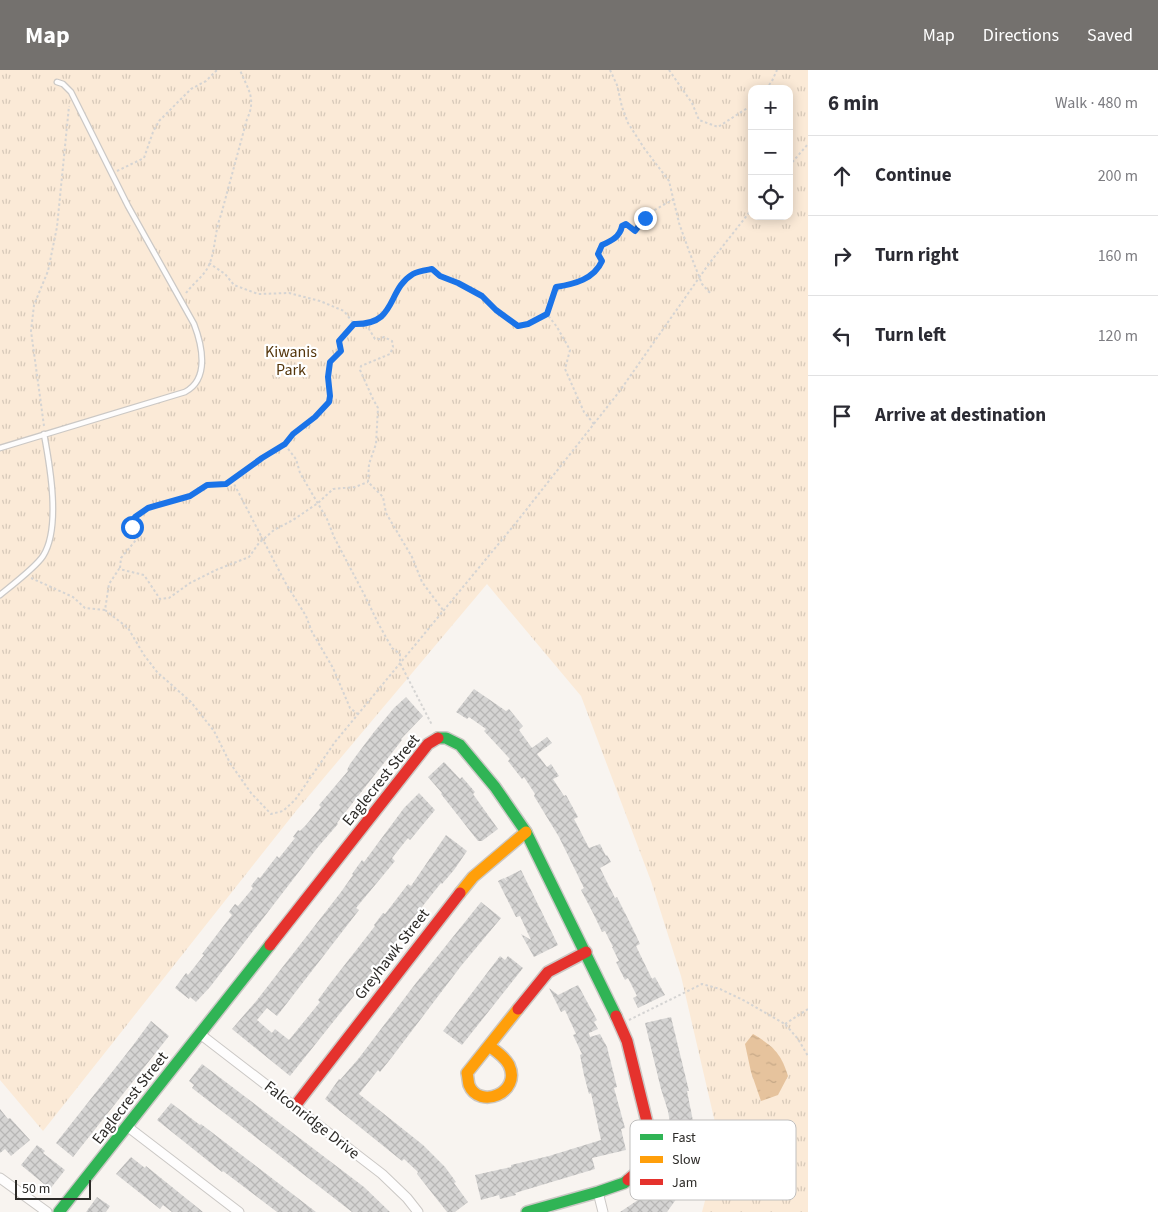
<!DOCTYPE html>
<meta charset="utf-8">
<style>
body{margin:0;font-family:"Source Sans 3",sans-serif;background:#f7f7f7;color:#2b2b33}
.controls{position:absolute;right:15px;top:15px;display:grid;overflow:hidden;border-radius:10px;box-shadow:0 2px 12px #0003}
.controls button{width:45px;height:45px;display:grid;place-items:center;padding:0;border:0;border-bottom:1px solid #e1e1e2;background:#fff;color:#2b2b33;font:25px sans-serif}
.scale{position:absolute;left:15px;bottom:12px;width:76px;box-sizing:border-box;padding-left:5px;border:2px solid #2d2b28;border-top:0;font-size:14px;line-height:18px;white-space:nowrap;color:#2d2b28;-webkit-text-stroke:4px #fff;paint-order:stroke}
.stop{position:absolute;width:15px;height:15px;margin:-11px;border:4px solid #1a73e8;border-radius:50%;background:#fff}
.stop.end{background:#1a73e8;border-color:#fff;box-shadow:0 1px 5px #0008}
.list{margin:0;padding:0;list-style:none}
h2{display:flex;justify-content:space-between;align-items:center;height:65px;margin:0;padding:0 20px;font-size:21px}
h2 small{font-size:16px;font-weight:400;color:#7c7c81}
.list li{display:grid;grid-template-columns:32px 1fr auto;gap:15px;align-items:center;box-sizing:border-box;height:80px;padding:0 20px;border-top:1px solid #e1e1e2}
.list b{display:block;font-size:19px;white-space:nowrap}
.list em{font-size:16px;font-style:normal;color:#7c7c81}
.icon{flex:none;width:28px;height:28px;fill:none;stroke:currentColor;stroke-width:2;stroke-linecap:round;stroke-linejoin:round}
.map{position:relative;flex:none;width:808px;height:1142px;overflow:hidden}
header{display:flex;align-items:center;gap:30px;box-sizing:border-box;height:70px;padding:0 25px;background:#74716e;color:#fff}
header strong{font-size:24px}
nav{display:flex;gap:28px;margin-inline-start:auto;font-size:18px}
main{display:flex}
aside{flex:1;background:#fff}
.map>svg:first-child{display:block}
</style>
<header>
<strong>Map</strong>
<nav><a>Map</a><a>Directions</a><a>Saved</a></nav>
</header>
<main>
<div class="map">
<svg width="808" height="1142" viewBox="0 0 808 1142">
<defs>
<pattern id="park-tufts" width="24" height="20" patternUnits="userSpaceOnUse" patternTransform="scale(1.25)"><rect width="24" height="20" fill="#fbead7"/><path d="M3 7l-1-3M5 7V3M7 7l1-3M15 17l-1-3M17 17v-4M19 17l1-3" fill="none" stroke="#d7c9b9"/></pattern>
<pattern id="water-ripples" width="26" height="14" patternUnits="userSpaceOnUse" patternTransform="scale(1.25)"><rect width="26" height="14" fill="#e6c39d"/><path d="M2 4q2-2 4 0t4 0M15 11q2-2 4 0t4 0" fill="none" stroke="#c6a887"/></pattern>
<pattern id="building-cross-hatch" width="8" height="8" patternUnits="userSpaceOnUse" patternTransform="scale(1.25)"><rect width="8" height="8" fill="#d5d4d3"/><path d="M0 0l8 8M0 8l8-8" fill="none" stroke="#b7b6b5"/></pattern>
</defs>
<rect width="100%" height="100%" fill="#f8f4f0"/>
<path fill="url(#park-tufts)" fill-rule="evenodd" d="M 0,0 L 808,0 L 808,1142 L 702,1142 L 710,1112 L 717,1061 L 681,906 L 651,811 L 581,626 L 487,514 L 296,741 L 43,1061 L 0,1010 ZM 752,19 L 789,19 L 789,146 L 752,146 Z"/>
<path fill="url(#water-ripples)" d="M 753,964 C 773,976 781,983 788,1006 L 778,1025 L 761,1031 L 751,1002 L 745,974 Z"/>
<g fill="url(#building-cross-hatch)">
<polygon points="474,619 506,641 509,639 523,656 519,660 532,678 547,667 552,673 537,684 547,697 551,694 559,706 553,709 564,726 566,725 578,747 574,749 589,778 600,774 606,786 607,785 611,792 600,798 615,828 617,827 632,857 640,874 636,876 652,909 655,907 665,925 638,938 633,928 637,926 628,908 625,910 616,892 619,891 612,877 613,877 605,861 602,862 594,845 581,820 584,818 559,767 534,726 535,724 524,707 522,709 508,691 510,689 484,661 486,659 469,647 467,649 456,642"/>
<polygon points="406,627 423,646 401,669 402,670 344,744 337,753 338,754 318,777 210,917 196,932 190,927 189,929 175,918 186,903 188,905 204,885 202,884 232,845 229,842 235,834 238,836 253,818 251,816 258,807 260,808 277,786 279,788 295,768 293,767 298,760 300,761 306,755 321,737 319,735 348,701 347,700 350,694 374,662 394,638"/>
<polygon points="444,692 460,709 462,707 475,722 473,724 498,759 482,771 478,771 441,724 442,723 428,707"/>
<polygon points="419,723 435,740 410,770 408,768 392,788 395,791 356,838 359,840 277,946 267,938 257,950 272,963 275,959 289,970 320,932 318,930 329,915 375,856 374,855 383,843 385,844 408,814 411,816 446,765 467,781 454,800 442,814 441,813 406,857 385,887 290,1006 232,959 257,930 341,822 353,805 352,804 362,790 364,792 404,738"/>
<polygon points="521,800 558,875 534,887 521,864 531,870 520,846 516,847 498,811 504,808 507,811 505,808"/>
<polygon points="481,832 501,848 461,896 392,987 380,1002 378,1000 359,1024 423,1075 445,1097 456,1112 454,1113 468,1132 455,1142 447,1142 417,1104 418,1102 404,1089 402,1091 325,1029 339,1009 340,1010 359,988 416,913"/>
<polygon points="500,886 505,890 508,886 523,898 462,975 443,961"/>
<polygon points="578,915 597,950 594,952 598,959 589,963 590,967 600,964 607,977 617,1017 614,1018 625,1058 621,1059 626,1080 592,1088 595,1099 515,1123 516,1125 500,1129 499,1125 481,1130 475,1105 511,1097 511,1095 549,1086 601,1070 591,1023 589,1024 584,1005 580,985 582,984 573,965 576,964 565,940 561,942 549,918 558,925"/>
<polygon points="671,947 689,1021 687,1021 696,1066 697,1090 670,1091 692,1107 667,1142 620,1142 641,1128 642,1130 649,1122 665,1102 661,1100 671,1086 672,1065 668,1041 661,1019 645,953"/>
<polygon points="151,951 169,966 73,1087 56,1073 131,978"/>
<polygon points="202,994 364,1117 390,1142 352,1142 192,1018 194,1015 189,1011"/>
<polygon points="171,1033 200,1055 201,1054 316,1142 277,1142 223,1101 222,1102 157,1050"/>
<polygon points="0,1039 8,1049 10,1048 30,1070 11,1086 5,1079 0,1083"/>
<polygon points="37,1075 45,1081 43,1083 65,1100 50,1119 21,1095"/>
<polygon points="131,1087 145,1098 146,1096 203,1142 172,1142 163,1135 160,1139 116,1104"/>
<polygon points="97,1127 110,1136 106,1142 86,1142"/>
</g>
<g fill="none" stroke-linecap="round" stroke-linejoin="round">
<g stroke="#cbc8c5" stroke-width="7">
<g id="lane">
<path d="M 0,378 L 185,322 C 210,309 202,275 194,254 L 128,136 L 71,22 L 63,14 L 57,12"/>
<path d="M 0,525 C 11,516 36,497 43,486 C 61,458 50,396 44,364"/>
</g>
</g>
<g stroke="#cbc8c5" stroke-width="11">
<g id="street">
<polyline points="200,964 382,1104 407,1128 418,1142"/>
<polyline points="128,1057 239,1142"/>
<polyline points="0,1108 47,1142"/>
<polyline points="598,1122 603,1142"/>
</g>
</g>
<g stroke="#cbc8c5" stroke-width="14">
<g id="fast">
<polyline points="438,668 446,668 460,675 495,717 526,762 616,946"/>
<polyline points="59,1142 270,875"/>
<polyline points="527,1142 598,1122 624,1113 628,1110"/>
</g>
</g>
<g stroke="#cbc8c5" stroke-width="14">
<g id="slow">
<polyline points="460,823 473,807 526,762"/>
<path d="M 489,976 C 496,981 505,987 509,995 C 522,1023 479,1040 469,1015 C 468,1011 468,1007 467,1003 L 518,939"/>
</g>
</g>
<g stroke="#cbc8c5" stroke-width="14">
<g id="jam">
<polyline points="270,875 428,674 438,668"/>
<polyline points="518,939 548,902 586,882"/>
<polyline points="616,946 627,971 649,1060 644,1090 636,1103 628,1110"/>
<polyline points="295,1036 460,823"/>
</g>
</g>
<g stroke="#d5d4d3" stroke-width="2" stroke-dasharray="2.5 2.5" stroke-linecap="butt">
<polyline points="610,0 617,15 622,37 628,53 644,78 669,111 679,153 689,181 702,214 710,223"/>
<polyline points="669,0 692,33 699,50 718,57 752,35"/>
<polyline points="766,19 772,11 777,0"/>
<polyline points="789,96 808,74"/>
<polyline points="117,101 144,88 153,62 159,51 191,19 206,11 217,0"/>
<path d="M 209,193 L 225,204 L 234,215 L 258,224 L 289,223 L 320,231 L 344,241 L 354,254 C 398,255 386,220 413,204 C 418,201 427,200 432,199 L 440,206 L 459,213 L 482,226 L 496,239 L 518,256 L 528,254 L 547,244"/>
<path d="M 186,223 C 192,215 202,207 207,199 C 216,183 214,162 221,145 L 247,49 C 257,28 247,18 240,0"/>
<polyline points="366,254 375,269 380,269 384,267 392,271 393,277 390,284 361,296 360,300 373,329 378,338 376,374 369,394 368,412 383,427 386,443 412,487 422,512 443,540"/>
<path d="M 594,354 L 584,342 L 565,299 L 570,280 L 557,257 L 547,244 L 556,217 C 575,214 594,209 602,191 L 598,184 L 602,175 C 611,171 620,167 622,156 L 626,154 L 635,161 L 653,141 L 674,129"/>
<polyline points="44,356 31,261 34,235 48,201 57,157 69,36"/>
<polyline points="285,375 296,389 300,403 327,449 334,467 365,526 378,553 392,578 400,584 400,593 432,655"/>
<polyline points="232,410 285,512 306,546 312,562 333,598 350,638 358,644"/>
<polyline points="120,498 121,488 136,470 132,457 135,447 148,438 190,425 207,415 226,414 262,388 285,375 293,364 315,347 329,332 330,327 328,307 330,292 341,281 339,271 354,254"/>
<polyline points="31,508 73,527 85,538 105,540 109,514 119,499 144,505 160,529 169,528 190,513 216,500 249,487 259,473 274,460 293,450 318,433 333,419 355,417 368,412"/>
<polyline points="105,540 128,558 144,585 157,602 191,632 214,661 230,693 251,723 271,744 283,741 295,730 335,672 515,454 619,322 708,195 752,139"/>
<polyline points="629,950 702,914 720,919 743,930 785,954 798,969 808,986"/>
<polyline points="785,954 808,939"/>
</g>
<use href="#lane" stroke="#fefdfd" stroke-width="4.5"/>
<use href="#street" stroke="#fefdfd" stroke-width="9"/>
<use href="#fast" stroke="#30b455" stroke-width="11"/>
<use href="#slow" stroke="#ff9f0a" stroke-width="11"/>
<use href="#jam" stroke="#e5322d" stroke-width="11"/>
</g>
<g fill="none" stroke-linecap="round" stroke-linejoin="round">
<path stroke="#1a73e8" stroke-width="6" d="M 132,457 L 135,447 L 148,438 L 190,426 L 207,415 L 226,414 L 262,388 L 285,374 L 293,364 L 315,347 L 329,332 L 330,326 L 328,307 L 330,292 L 341,281 L 339,271 L 354,254 C 398,255 386,220 413,204 C 418,201 427,200 432,199 L 440,206 L 458,213 L 482,226 L 496,240 L 518,256 L 528,254 L 547,244 L 556,217 C 575,214 594,209 602,191 L 598,184 L 602,175 C 611,171 620,167 622,156 L 626,154 L 635,161 L 645,148"/>
</g>
<g text-anchor="middle" dominant-baseline="central" stroke-width="4.5" stroke-linejoin="round" paint-order="stroke">
<g font-size="16" fill="#54350a" stroke="#fff">
<text x="291" y="282">Kiwanis<tspan x="291" dy="18">Park</tspan></text>
</g>
<g font-size="16" fill="#2d2b28" stroke="#fff">
<text transform="translate(381 710) rotate(-51)">Eaglecrest Street</text>
<text transform="translate(392 884) rotate(-52)">Greyhawk Street</text>
<text transform="translate(130 1028) rotate(-52)">Eaglecrest Street</text>
<text transform="translate(312 1050) rotate(38)">Falconridge Drive</text>
</g>
</g>
<rect x="630" y="1050" width="166" height="80" rx="8" fill="#fff" stroke="#c0bfbe" stroke-width="1"/>
<rect x="640" y="1064" width="23" height="6" fill="#30b455"/>
<rect x="640" y="1086" width="23" height="7" fill="#ff9f0a"/>
<rect x="640" y="1109" width="23" height="6" fill="#e5322d"/>
<g font-size="14" fill="#2d2b28">
<text x="672" y="1072">Fast</text>
<text x="672" y="1094">Slow</text>
<text x="672" y="1117">Jam</text>
</g>
</svg>
<div class="controls">
<button>+</button>
<button>−</button>
<button><svg class="icon" aria-label="locate" viewBox="0 0 24 24"><circle cx="12" cy="12" r="6"/><path d="M12 2v4M12 18v4M2 12h4M18 12h4"/></svg></button>
</div>
<div class="scale">50 m</div>
<div class="stop" style="left:132px;top:457px"></div>
<div class="stop end" style="left:645px;top:148px"></div>
</div>
<aside>
<h2>6 min<small>Walk · 480 m</small></h2>
<ul class="list">
<li><svg class="icon" aria-label="ahead" viewBox="0 0 24 24"><path d="M12 20V5M6 11l6-6 6 6"/></svg><div><b>Continue</b></div><em>200 m</em></li>
<li><svg class="icon" aria-label="right" viewBox="0 0 24 24"><path d="M7 20v-9h11M14 6l5 5-5 5"/></svg><div><b>Turn right</b></div><em>160 m</em></li>
<li><svg class="icon" aria-label="left" viewBox="0 0 24 24"><path d="M17 20v-9H6M10 6l-5 5 5 5"/></svg><div><b>Turn left</b></div><em>120 m</em></li>
<li><svg class="icon" aria-label="arrive" viewBox="0 0 24 24"><path d="M6 21V4h12l-3 4 3 4H6"/></svg><div><b>Arrive at destination</b></div></li>
</ul>
</aside>
</main>
